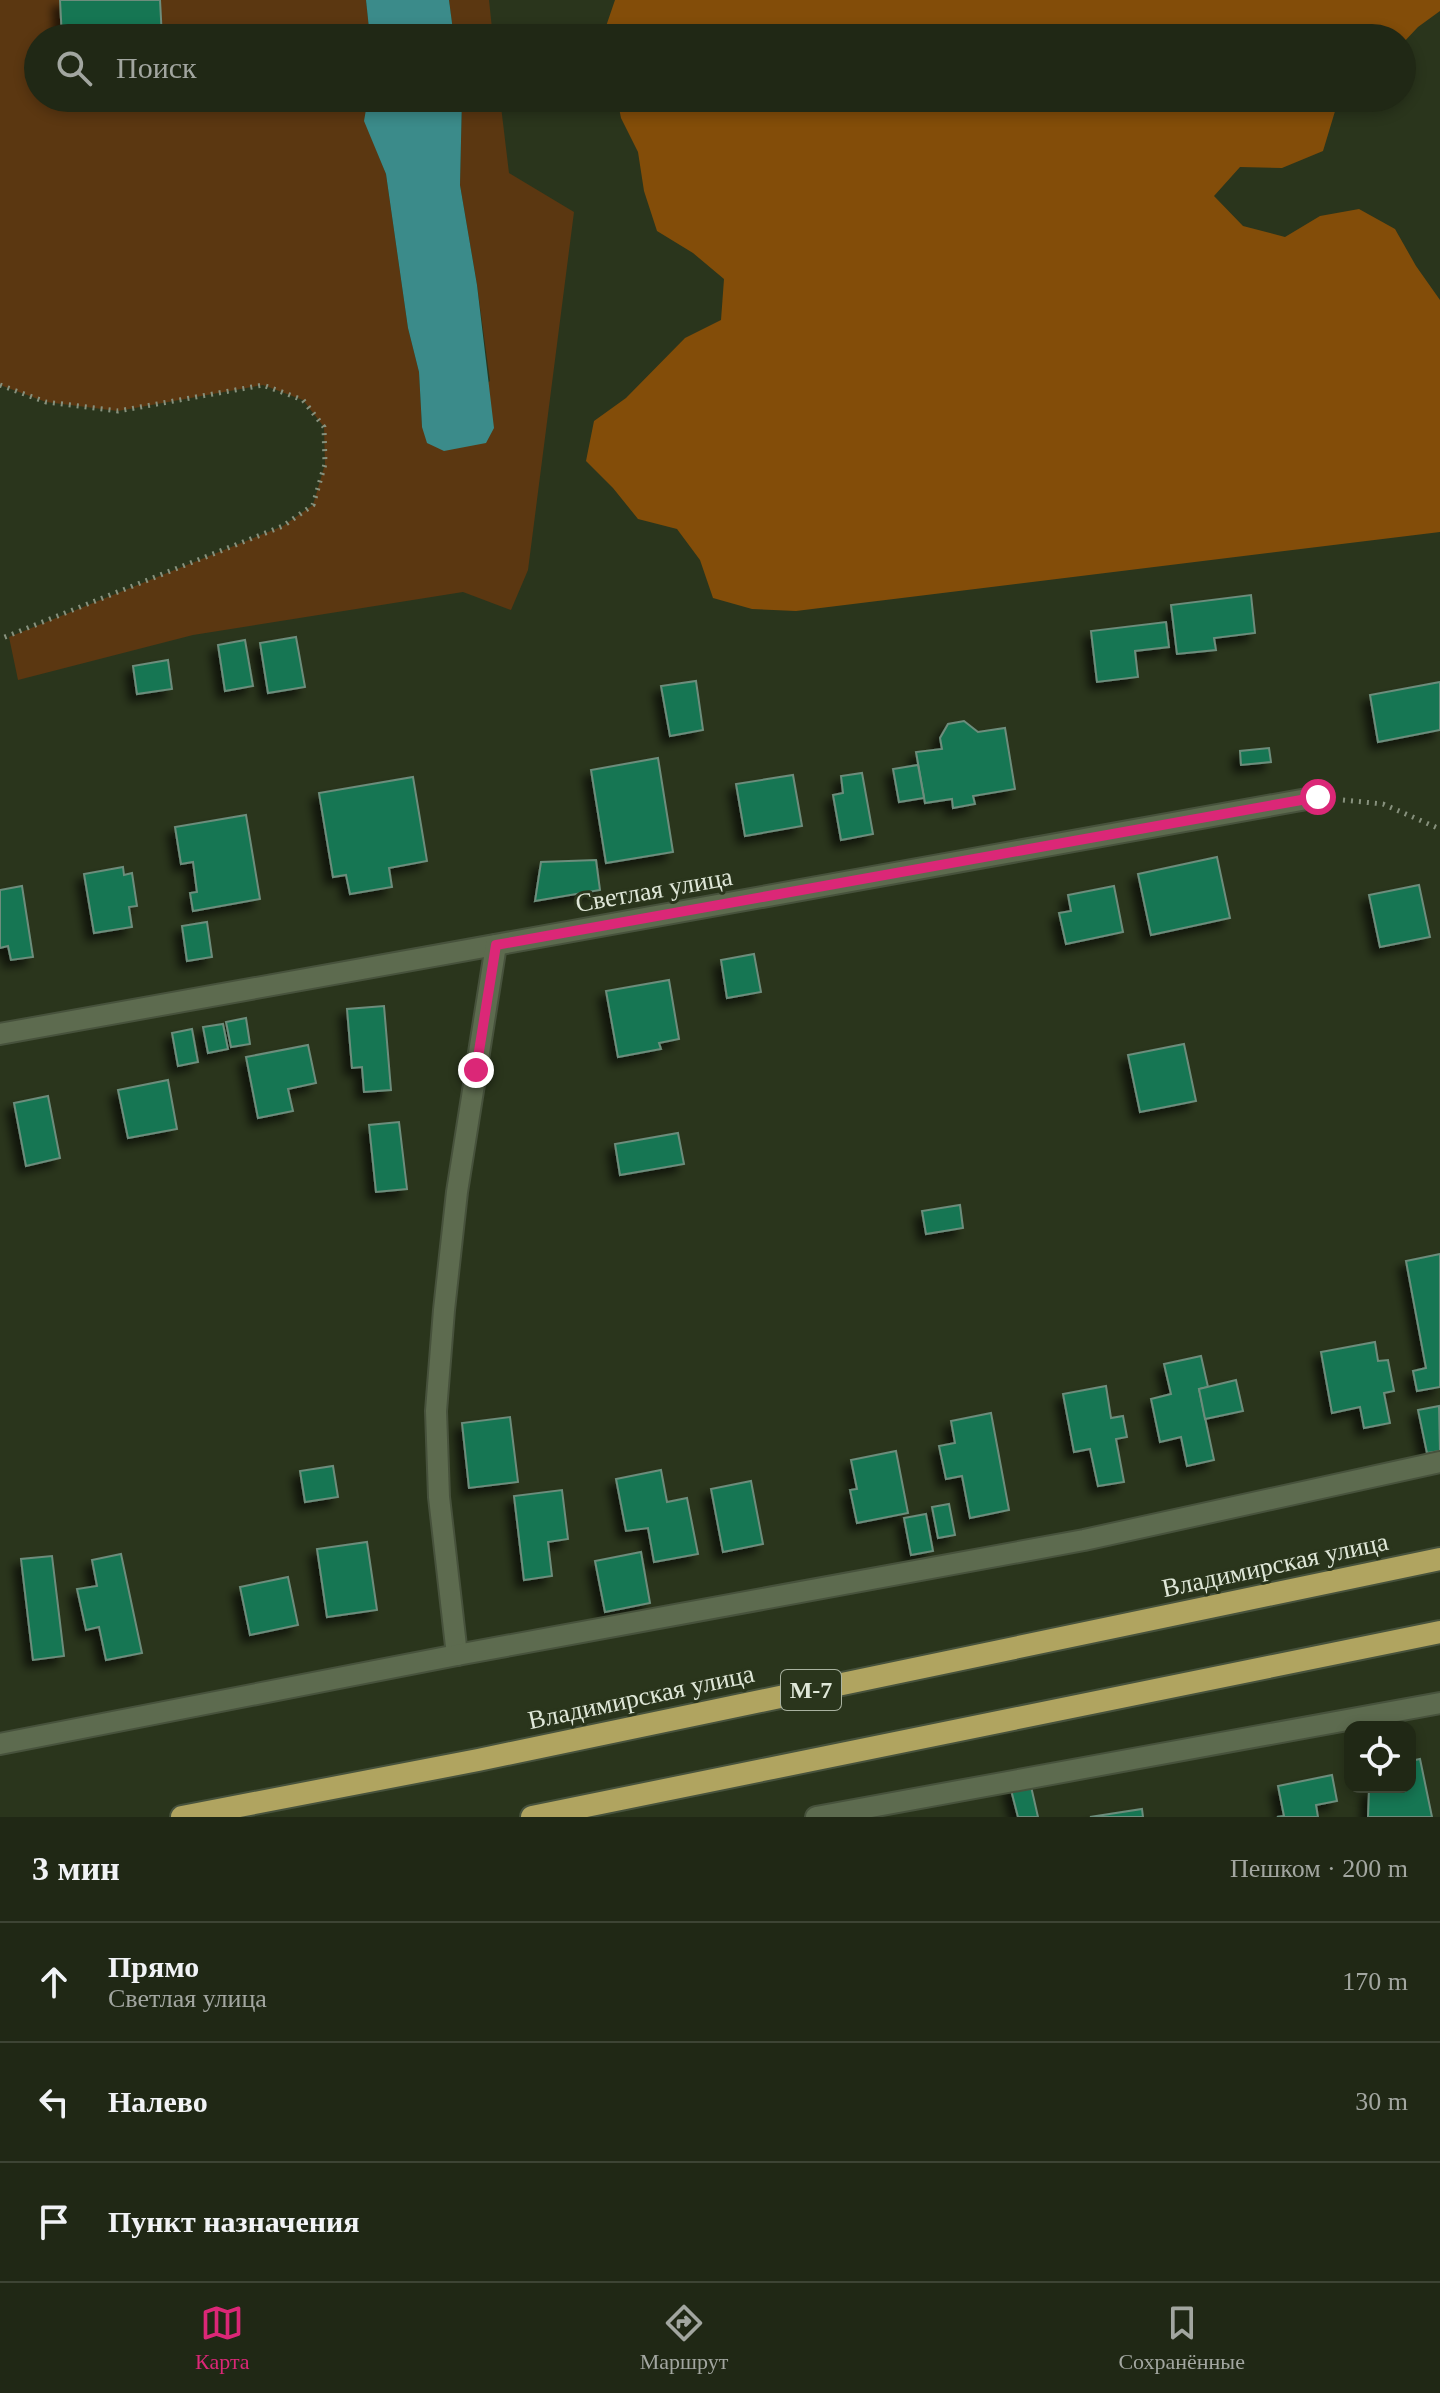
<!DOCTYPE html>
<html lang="ru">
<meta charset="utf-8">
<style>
body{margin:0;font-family:Georgia,serif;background:#2d3422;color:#f1f3f6}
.controls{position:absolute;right:24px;bottom:24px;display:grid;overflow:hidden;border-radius:16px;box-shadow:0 4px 12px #0003}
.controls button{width:72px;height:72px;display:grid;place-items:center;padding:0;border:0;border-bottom:2px solid #3d4434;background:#202815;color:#f1f3f6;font:40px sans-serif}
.stop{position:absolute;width:24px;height:24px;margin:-18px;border:6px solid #db2777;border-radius:50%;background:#fff}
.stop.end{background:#db2777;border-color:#fff;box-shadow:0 2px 8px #0008}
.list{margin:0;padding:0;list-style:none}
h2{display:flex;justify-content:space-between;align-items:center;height:104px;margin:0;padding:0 32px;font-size:34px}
h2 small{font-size:26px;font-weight:400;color:#a2a6a0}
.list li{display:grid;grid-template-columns:52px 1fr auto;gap:24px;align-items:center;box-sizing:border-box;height:120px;padding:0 32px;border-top:2px solid #3d4434}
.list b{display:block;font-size:30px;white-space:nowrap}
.list p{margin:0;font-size:26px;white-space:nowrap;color:#a2a6a0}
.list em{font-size:26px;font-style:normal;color:#a2a6a0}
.icon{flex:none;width:44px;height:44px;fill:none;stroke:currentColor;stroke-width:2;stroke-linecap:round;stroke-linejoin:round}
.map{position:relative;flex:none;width:1440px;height:1817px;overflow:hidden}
.search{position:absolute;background:#202815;box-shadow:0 4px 12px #0003;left:24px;right:24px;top:24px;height:88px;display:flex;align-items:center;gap:20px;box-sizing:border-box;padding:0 28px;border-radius:44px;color:#a2a6a0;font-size:30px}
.sheet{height:464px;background:#202815}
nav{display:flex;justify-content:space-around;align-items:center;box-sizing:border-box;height:112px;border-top:2px solid #3d4434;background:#202815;font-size:22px;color:#a2a6a0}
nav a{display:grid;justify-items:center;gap:4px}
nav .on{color:#db2777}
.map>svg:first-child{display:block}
</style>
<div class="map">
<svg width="1440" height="1817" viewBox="0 0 1440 1817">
<defs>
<filter id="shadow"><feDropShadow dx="-7" dy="7" stdDeviation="4" flood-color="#0009"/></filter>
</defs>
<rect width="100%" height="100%" fill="#2a351c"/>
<g fill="#5b3711">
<polygon points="0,0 366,0 370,38 38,38 38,98 368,98 365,121 386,174 408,328 419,372 422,427 490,381 477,285 460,185 462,98 500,98 509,173 574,212 528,570 511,610 463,592 193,635 18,680 9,637 283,526 313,505 325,464 324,427 303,400 263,385 118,411 46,402 0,385"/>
<polygon points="449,0 489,0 493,38 454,38"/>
</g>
<g fill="#834d09">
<polygon points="615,0 1440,0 1440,11 1418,27 1402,44 1402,38 602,38"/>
<polygon points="617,98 1339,98 1323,151 1282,168 1240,167 1214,196 1243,226 1285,237 1320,216 1359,209 1395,229 1416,266 1440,300 1440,532 796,611 752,609 713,598 700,560 677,529 638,519 613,488 586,461 594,421 626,398 685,338 721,320 724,279 693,253 657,231 644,191 638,152 621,118"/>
</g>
<g fill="#3b8b8a">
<polygon points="366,0 449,0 454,38 370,38"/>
<polygon points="368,98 462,98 460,185 477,285 494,428 486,443 444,451 427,443 422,427 419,372 408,328 386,174 364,121"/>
</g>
<g fill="#167652" stroke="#6c8d7c" stroke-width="2" filter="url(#shadow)">
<polygon points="60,0 160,0 162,38 62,38"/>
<polygon points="1251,595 1255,633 1214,638 1216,650 1177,654 1171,605"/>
<polygon points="1166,622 1169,647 1135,651 1138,677 1097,682 1091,631"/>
<polygon points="296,637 305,687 268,693 260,643"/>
<polygon points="245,640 253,686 225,691 218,645"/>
<polygon points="168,660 172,689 137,694 133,666"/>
<polygon points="696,681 703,730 670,736 661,686"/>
<polygon points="1440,682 1440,730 1378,742 1370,695"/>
<polygon points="964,721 978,732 1005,728 1015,789 973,796 975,804 953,808 952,799 925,803 916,752 942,749 940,738 948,724"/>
<polygon points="1269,748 1271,762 1241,765 1240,751"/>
<polygon points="658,758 673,852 606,863 591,770"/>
<polygon points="918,765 924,798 899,802 893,769"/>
<polygon points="862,773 873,834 841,840 833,795 843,793 841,776"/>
<polygon points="793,775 802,826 745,836 736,784"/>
<polygon points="413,777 427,861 389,868 392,887 350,894 346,875 333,877 319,793"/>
<polygon points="246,815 260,899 193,911 190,893 197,892 193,862 181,864 175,827"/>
<polygon points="1217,857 1230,918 1151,935 1138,874"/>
<polygon points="596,860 600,890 535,901 541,862"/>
<polygon points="123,867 124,875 132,873 137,906 129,907 132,927 94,933 84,874"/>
<polygon points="1419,885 1430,937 1380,947 1369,895"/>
<polygon points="22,886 33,957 11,960 8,946 0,948 0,890"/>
<polygon points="1114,886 1123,932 1066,944 1059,913 1071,911 1068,895"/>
<polygon points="207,922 212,957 187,961 182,926"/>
<polygon points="754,954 761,992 727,998 721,960"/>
<polygon points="669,980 679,1039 659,1043 661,1049 618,1057 606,991"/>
<polygon points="384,1006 391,1090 364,1092 362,1067 352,1068 347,1009"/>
<polygon points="246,1018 250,1044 231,1047 226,1022"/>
<polygon points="223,1024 228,1049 208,1053 203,1027"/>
<polygon points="192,1029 198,1062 178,1066 172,1033"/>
<polygon points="1184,1044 1196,1101 1140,1112 1128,1055"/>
<polygon points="308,1045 316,1083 288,1089 293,1111 258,1118 246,1057"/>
<polygon points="168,1080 177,1129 128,1138 118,1090"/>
<polygon points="48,1096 60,1158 26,1166 14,1103"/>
<polygon points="399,1122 407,1189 376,1192 369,1125"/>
<polygon points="678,1133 684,1164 620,1175 615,1144"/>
<polygon points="960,1205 963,1228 926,1234 922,1211"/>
<polygon points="1440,1254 1440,1387 1417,1391 1413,1371 1426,1368 1406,1261"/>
<polygon points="1375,1342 1378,1361 1388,1360 1394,1391 1384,1393 1390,1423 1364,1428 1360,1407 1332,1413 1321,1352"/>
<polygon points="1201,1356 1208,1387 1199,1389 1214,1460 1187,1466 1181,1437 1160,1442 1151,1399 1171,1394 1164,1364"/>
<polygon points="1236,1380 1243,1411 1205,1419 1199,1389"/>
<polygon points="1106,1386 1111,1418 1123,1416 1127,1437 1116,1439 1124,1482 1098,1486 1090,1449 1074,1452 1063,1394"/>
<polygon points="1439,1406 1440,1451 1427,1453 1418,1410"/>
<polygon points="991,1413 1009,1510 970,1518 962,1476 946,1479 939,1446 955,1443 951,1421"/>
<polygon points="510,1417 518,1482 469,1488 462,1423"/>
<polygon points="896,1451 908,1513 857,1523 850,1490 857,1489 851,1460"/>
<polygon points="333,1466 338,1497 305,1502 300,1471"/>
<polygon points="661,1470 667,1502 687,1498 698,1554 654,1562 648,1528 626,1531 616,1479"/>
<polygon points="751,1481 763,1544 723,1552 711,1489"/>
<polygon points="562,1490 568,1539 548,1542 552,1576 524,1580 514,1496"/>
<polygon points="949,1504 955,1535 938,1538 932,1507"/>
<polygon points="926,1514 933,1551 911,1555 904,1518"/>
<polygon points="367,1542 377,1610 327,1617 317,1549"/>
<polygon points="641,1552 650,1603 605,1612 595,1561"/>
<polygon points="121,1554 142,1653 106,1660 99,1627 86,1630 77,1589 97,1586 92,1560"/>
<polygon points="52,1556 64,1656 33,1660 21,1559"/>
<polygon points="288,1577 298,1625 250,1635 240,1587"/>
<polygon points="1420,1759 1432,1817 1368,1817 1369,1790 1410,1787 1410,1761"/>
<polygon points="1332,1775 1337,1801 1316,1805 1318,1817 1277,1817 1284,1816 1278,1786"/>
<polygon points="1030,1782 1038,1817 1018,1817 1010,1786"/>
<polygon points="1142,1809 1143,1817 1090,1817"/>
</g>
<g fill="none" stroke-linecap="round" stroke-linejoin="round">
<g stroke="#47523c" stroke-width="24">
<g id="minor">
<polyline points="0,1034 1318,797"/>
<polyline points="457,1655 439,1497 436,1411 444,1310 457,1192 496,945"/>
<polyline points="0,1744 457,1655 1084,1540 1440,1462"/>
<polyline points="816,1817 1440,1703"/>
</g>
</g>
<g stroke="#47523c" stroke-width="26">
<g id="trunk">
<polyline points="182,1817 478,1760 1440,1559"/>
<polyline points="532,1817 1440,1632"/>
</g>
</g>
<g stroke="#87917d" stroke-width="5" stroke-dasharray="2 6" stroke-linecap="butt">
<polyline points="0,385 46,402 118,411 263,385 303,400 324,427 325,464 313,505 283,526 0,639"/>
<polyline points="1343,800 1383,804 1440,829"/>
</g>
<use href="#minor" stroke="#5d6b4f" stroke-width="20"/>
<use href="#trunk" stroke="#b0a460" stroke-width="22"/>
</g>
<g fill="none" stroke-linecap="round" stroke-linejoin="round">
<polyline stroke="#db2777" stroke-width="10" points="476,1070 496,945 1318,797"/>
</g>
<g text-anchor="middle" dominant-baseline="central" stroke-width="6" stroke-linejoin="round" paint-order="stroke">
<rect fill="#2a351c" stroke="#a9b2a0" stroke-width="2" x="781" y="1670" width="60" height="40" rx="6"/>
<g font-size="24" font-weight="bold" fill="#dfe7d8">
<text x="811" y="1690">М-7</text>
</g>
<g font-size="26" fill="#dfe7d8" stroke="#2a351c">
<text transform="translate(654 890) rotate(-10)">Светлая улица</text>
<text transform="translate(1275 1565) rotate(-12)">Владимирская улица</text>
<text transform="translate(641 1697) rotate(-12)">Владимирская улица</text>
</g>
</g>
</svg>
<div class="controls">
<button><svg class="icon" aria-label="locate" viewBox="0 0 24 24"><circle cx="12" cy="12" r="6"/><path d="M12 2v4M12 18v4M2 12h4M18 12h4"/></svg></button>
</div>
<div class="stop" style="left:1318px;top:797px"></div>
<div class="stop end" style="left:476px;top:1070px"></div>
<div class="search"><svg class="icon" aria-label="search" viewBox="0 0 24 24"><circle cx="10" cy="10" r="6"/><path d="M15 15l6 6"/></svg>Поиск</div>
</div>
<section class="sheet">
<h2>3 мин<small>Пешком · 200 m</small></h2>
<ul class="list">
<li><svg class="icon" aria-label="ahead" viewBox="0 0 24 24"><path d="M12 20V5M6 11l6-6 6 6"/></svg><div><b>Прямо</b><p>Светлая улица</p></div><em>170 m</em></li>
<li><svg class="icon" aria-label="left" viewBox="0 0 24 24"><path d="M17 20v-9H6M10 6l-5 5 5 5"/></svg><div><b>Налево</b></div><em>30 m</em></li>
<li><svg class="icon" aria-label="arrive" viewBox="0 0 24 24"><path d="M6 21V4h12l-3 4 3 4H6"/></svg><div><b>Пункт назначения</b></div></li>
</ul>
</section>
<nav>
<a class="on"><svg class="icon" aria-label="map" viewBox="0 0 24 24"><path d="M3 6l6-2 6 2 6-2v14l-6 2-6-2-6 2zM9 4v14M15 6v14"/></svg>Карта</a>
<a><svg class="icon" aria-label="directions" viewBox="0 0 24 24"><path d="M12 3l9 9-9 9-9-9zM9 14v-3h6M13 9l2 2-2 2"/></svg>Маршрут</a>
<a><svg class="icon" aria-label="saved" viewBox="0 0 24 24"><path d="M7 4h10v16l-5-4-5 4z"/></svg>Сохранённые</a>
</nav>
